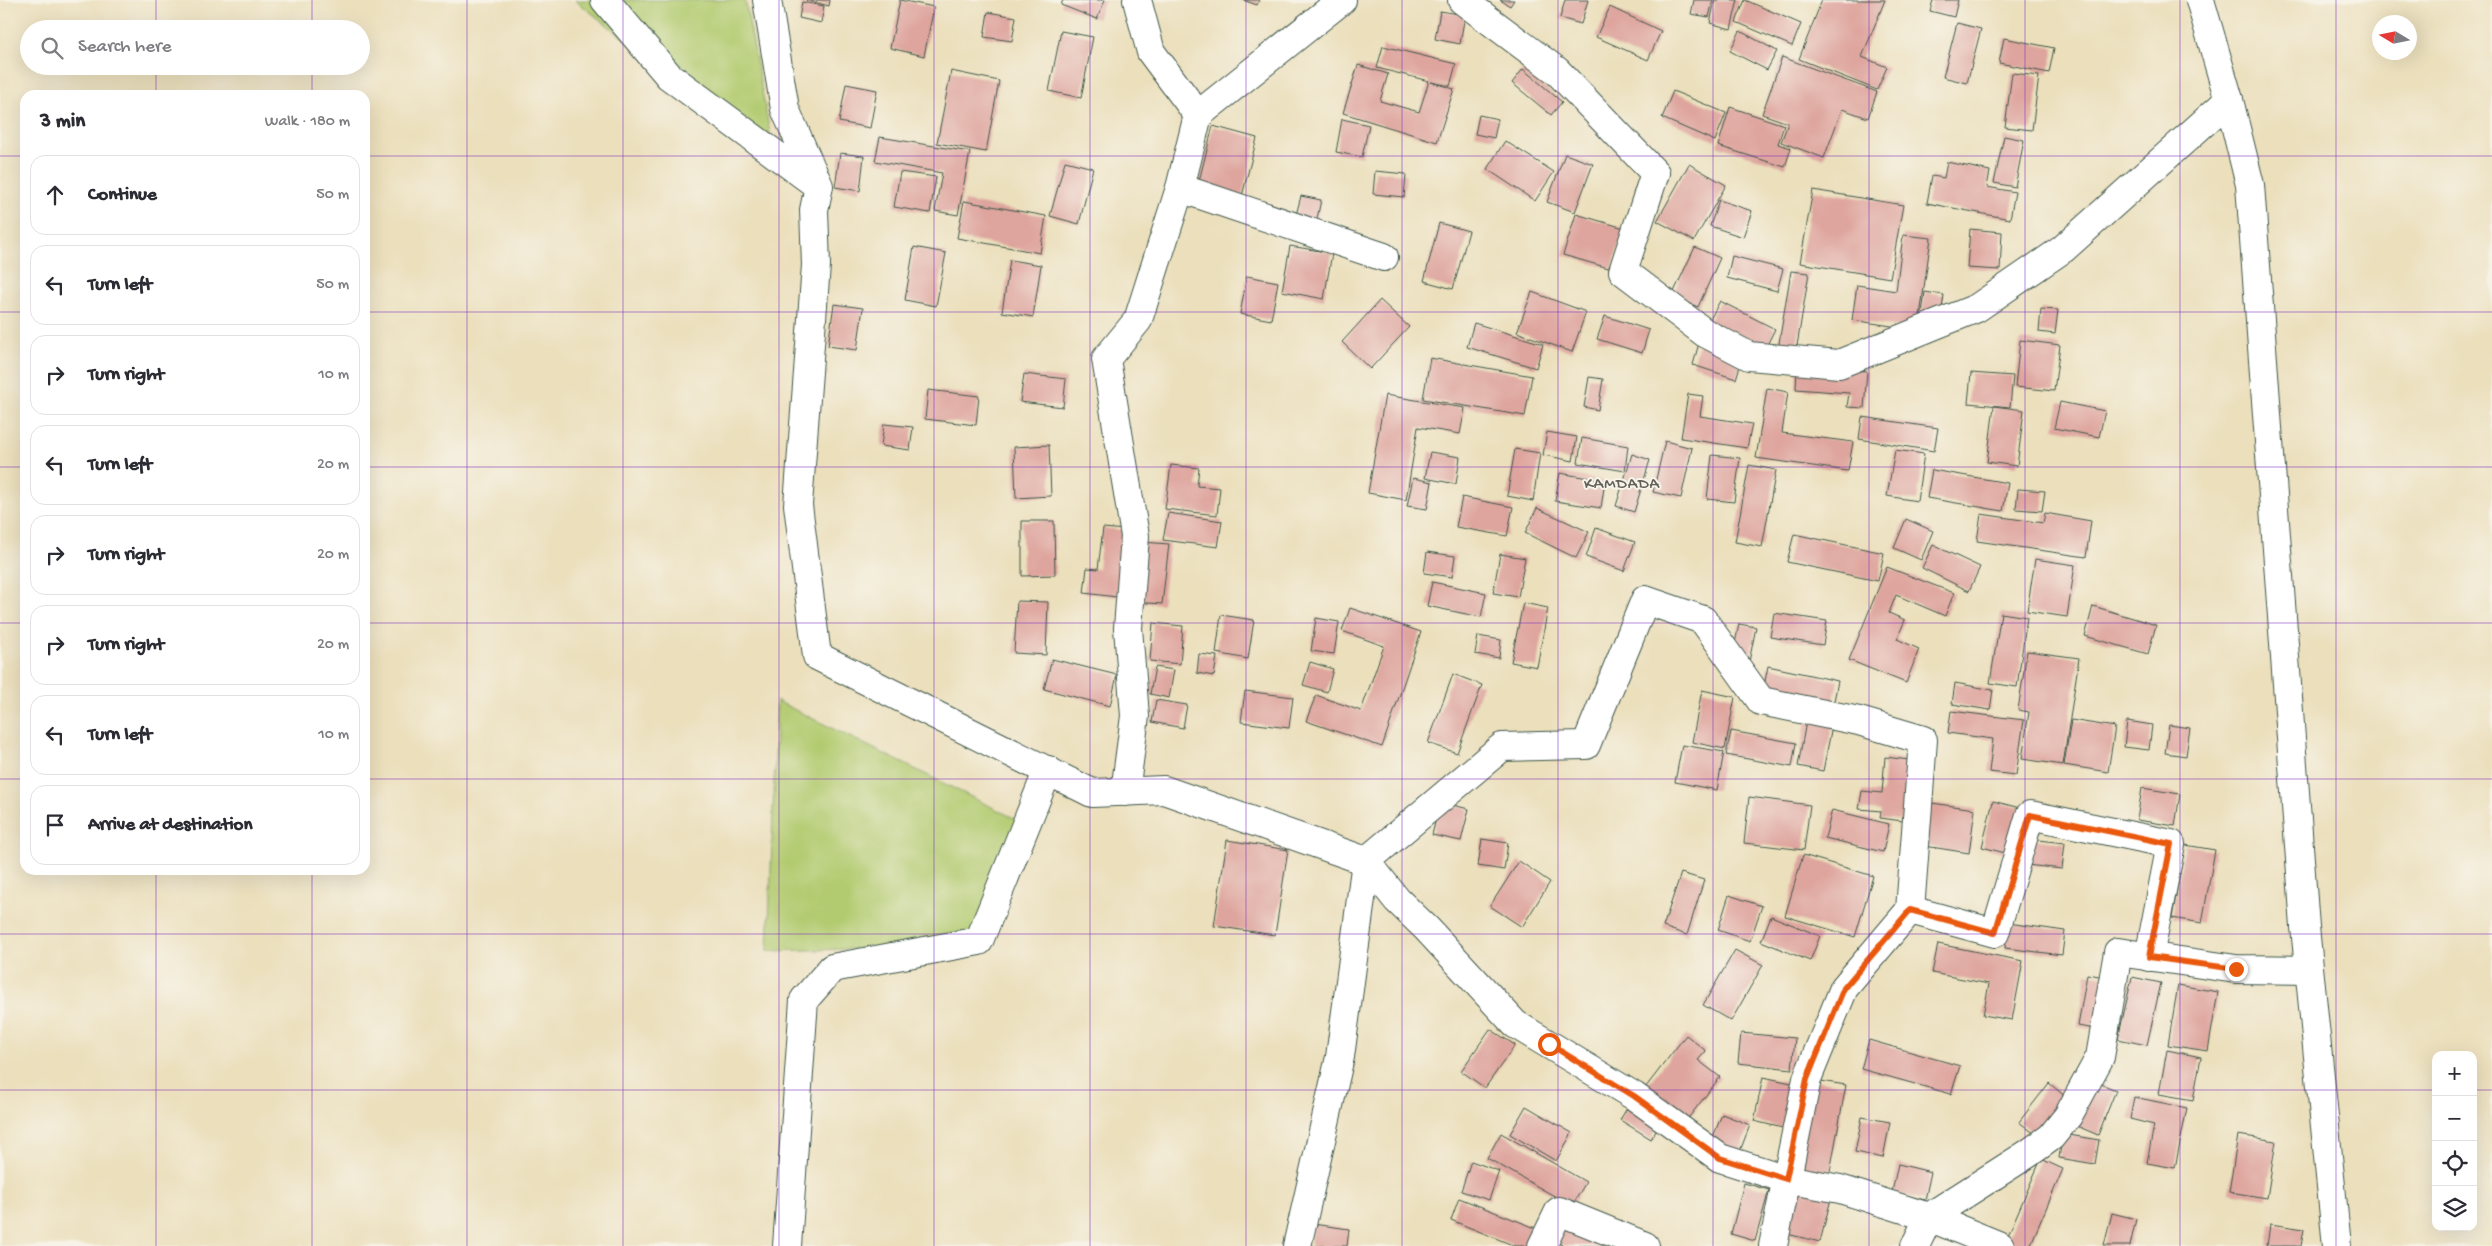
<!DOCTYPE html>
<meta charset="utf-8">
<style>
body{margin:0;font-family:"Gochi Hand",sans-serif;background:#f2f2f3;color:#2b2b33}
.controls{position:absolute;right:15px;bottom:15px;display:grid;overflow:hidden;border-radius:10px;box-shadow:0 5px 20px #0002}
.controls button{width:45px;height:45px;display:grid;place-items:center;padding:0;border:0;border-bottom:1px solid #e1e1e2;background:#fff;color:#2b2b33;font:25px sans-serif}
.compass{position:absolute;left:2372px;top:15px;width:45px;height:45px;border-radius:50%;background:#fff;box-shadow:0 5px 20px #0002;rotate:280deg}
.stop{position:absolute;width:15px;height:15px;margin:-11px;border:4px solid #ea580c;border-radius:50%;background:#fff}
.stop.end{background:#ea580c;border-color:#fff;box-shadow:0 1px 5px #0008}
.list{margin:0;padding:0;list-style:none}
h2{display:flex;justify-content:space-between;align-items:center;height:65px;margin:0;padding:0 20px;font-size:21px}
h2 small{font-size:16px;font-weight:400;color:#7c7c81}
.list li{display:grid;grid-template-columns:32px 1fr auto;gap:15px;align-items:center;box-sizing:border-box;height:80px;margin:0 10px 10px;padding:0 10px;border:1px solid #e1e1e2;border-radius:15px}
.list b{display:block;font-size:19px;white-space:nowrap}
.list em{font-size:16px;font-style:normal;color:#7c7c81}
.icon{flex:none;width:28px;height:28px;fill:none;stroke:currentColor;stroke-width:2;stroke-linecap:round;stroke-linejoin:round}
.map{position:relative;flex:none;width:2492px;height:1246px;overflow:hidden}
.search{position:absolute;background:#fff;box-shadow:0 5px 20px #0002;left:20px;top:20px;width:350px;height:55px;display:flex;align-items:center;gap:12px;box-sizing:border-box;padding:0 18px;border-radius:28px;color:#7c7c81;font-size:19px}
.panel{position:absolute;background:#fff;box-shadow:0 5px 20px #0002;left:20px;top:90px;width:350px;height:785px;border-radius:15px}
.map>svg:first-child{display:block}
</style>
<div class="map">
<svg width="2492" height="1246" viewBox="0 0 2492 1246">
<rect width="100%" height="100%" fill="#f7f3e8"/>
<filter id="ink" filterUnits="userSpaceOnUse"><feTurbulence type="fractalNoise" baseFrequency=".02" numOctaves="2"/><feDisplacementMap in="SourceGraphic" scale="10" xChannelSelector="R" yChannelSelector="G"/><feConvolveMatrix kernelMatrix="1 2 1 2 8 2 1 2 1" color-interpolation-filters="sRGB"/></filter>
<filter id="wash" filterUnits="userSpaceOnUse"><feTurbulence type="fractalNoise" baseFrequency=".0096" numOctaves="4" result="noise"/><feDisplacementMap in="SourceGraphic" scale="20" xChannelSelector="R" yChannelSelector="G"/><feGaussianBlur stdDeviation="1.12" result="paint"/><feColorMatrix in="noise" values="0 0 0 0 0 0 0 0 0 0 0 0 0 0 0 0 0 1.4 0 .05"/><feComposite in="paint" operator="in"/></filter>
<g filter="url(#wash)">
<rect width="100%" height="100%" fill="#ebdfbc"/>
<g fill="#b2cb70" stroke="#688452">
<polygon points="575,0 745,0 774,155"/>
<polygon points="777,701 1020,821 973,946 768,951"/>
</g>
<g id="blocks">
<g fill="#dea59e">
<polygon points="806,0 830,0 829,6"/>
<polygon points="900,0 934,7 924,56 890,48"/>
<polygon points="1063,0 1105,0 1097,19 1061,5"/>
<polygon points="1243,0 1259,0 1257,5"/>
<polygon points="1500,0 1514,0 1510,6"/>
<polygon points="1565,0 1588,0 1581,24 1560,18"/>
<polygon points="1694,0 1713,0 1709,17 1691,14"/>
<polygon points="1715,0 1738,0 1731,29 1710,23"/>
<polygon points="1745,0 1801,24 1792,46 1736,22"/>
<polygon points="1822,0 1885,0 1862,57 1887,67 1877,90 1799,59"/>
<polygon points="1933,0 1958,0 1954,17 1930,11"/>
<polygon points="802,2 824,6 821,23 799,18"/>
<polygon points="1610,7 1661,31 1648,60 1596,37"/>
<polygon points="1440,11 1465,15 1460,44 1435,39"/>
<polygon points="988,12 1016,17 1012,41 984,37"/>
<polygon points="1957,23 1981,29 1967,83 1943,77"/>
<polygon points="1061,31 1093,37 1081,98 1049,91"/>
<polygon points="1740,31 1777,51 1767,70 1730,51"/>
<polygon points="2004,38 2054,48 2049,73 1999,63"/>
<polygon points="1383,46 1456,64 1450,86 1431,82 1454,89 1437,142 1343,113 1358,65 1388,74 1380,101 1419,112 1429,81 1377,68"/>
<polygon points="1782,57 1877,92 1868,118 1842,109 1824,158 1781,142 1788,123 1762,114"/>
<polygon points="1523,69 1562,102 1551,115 1512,83"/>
<polygon points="951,71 999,81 986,152 937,143"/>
<polygon points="2012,73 2039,76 2032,130 2005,127"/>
<polygon points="846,84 877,90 870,128 839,122"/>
<polygon points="1673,91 1726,113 1715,141 1662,118"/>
<polygon points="1730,107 1784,125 1778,144 1791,148 1785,167 1718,146"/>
<polygon points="1479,115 1498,119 1494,138 1475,134"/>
<polygon points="1342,119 1369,125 1362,157 1336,152"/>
<polygon points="1213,126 1257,138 1242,196 1198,185"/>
<polygon points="2004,136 2024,140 2015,187 1994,183"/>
<polygon points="880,137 970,152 958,215 935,211 942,173 875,161"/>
<polygon points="1505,141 1554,172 1535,201 1487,169"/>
<polygon points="840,153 864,156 860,191 835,187"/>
<polygon points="1565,154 1593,164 1575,212 1547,202"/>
<polygon points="1065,161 1093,168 1079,224 1050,216"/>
<polygon points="1947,162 1990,171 1987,187 2015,192 2010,219 1927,203 1932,176 1944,178"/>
<polygon points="1689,164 1726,185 1694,241 1657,221"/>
<polygon points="1375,171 1406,174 1404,197 1373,194"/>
<polygon points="900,172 936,177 930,213 894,207"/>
<polygon points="1813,190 1903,205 1890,278 1800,263"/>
<polygon points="1301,196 1321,200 1316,223 1295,219"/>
<polygon points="1719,200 1752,211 1743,237 1710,226"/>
<polygon points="964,201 1046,216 1040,253 957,238"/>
<polygon points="1576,214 1624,228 1612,269 1563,255"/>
<polygon points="1439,223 1469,231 1453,289 1424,281"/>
<polygon points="1970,229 2002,232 2000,270 1967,268"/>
<polygon points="1903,235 1931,238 1918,330 1852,320 1857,285 1896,291"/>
<polygon points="1290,246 1332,253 1324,299 1282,291"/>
<polygon points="914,247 946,253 936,306 905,300"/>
<polygon points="1695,247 1720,258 1698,307 1672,296"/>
<polygon points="1732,256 1783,269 1777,291 1727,278"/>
<polygon points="1010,260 1041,265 1033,317 1002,312"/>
<polygon points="1791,271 1809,273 1795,358 1777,355"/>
<polygon points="1247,276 1278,282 1271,320 1240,314"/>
<polygon points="1532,292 1586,312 1572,352 1517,332"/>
<polygon points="1925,292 1944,295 1940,322 1921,320"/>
<polygon points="1380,300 1409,327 1370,369 1342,342"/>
<polygon points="1720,301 1775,329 1764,351 1708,323"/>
<polygon points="834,304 863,308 857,350 828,346"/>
<polygon points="2041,309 2058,310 2055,334 2039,332"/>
<polygon points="1605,316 1649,330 1642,353 1597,339"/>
<polygon points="1474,323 1543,344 1536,368 1467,347"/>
<polygon points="2020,340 2060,345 2054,391 2015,387"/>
<polygon points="1699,343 1743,356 1736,379 1693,365"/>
<polygon points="1430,358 1532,376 1525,416 1423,399"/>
<polygon points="1797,367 1867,371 1864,408 1847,407 1849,393 1796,389"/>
<polygon points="1971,373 2013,376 2010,407 1968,403"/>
<polygon points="1024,374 1066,379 1063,407 1020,402"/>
<polygon points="1589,377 1603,379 1598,410 1584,407"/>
<polygon points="1767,388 1788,392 1782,433 1853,442 1848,471 1756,458"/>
<polygon points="928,390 979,396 976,425 925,419"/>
<polygon points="1688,394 1703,396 1700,416 1752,424 1747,448 1681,438"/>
<polygon points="1385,395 1465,408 1460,434 1418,427 1406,500 1368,493"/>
<polygon points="2060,402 2105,411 2099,437 2054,428"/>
<polygon points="1994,406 2024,410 2017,466 1987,462"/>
<polygon points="1862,417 1938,428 1934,451 1859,439"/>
<polygon points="884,424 913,427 910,450 881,446"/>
<polygon points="1547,432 1577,437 1573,461 1543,455"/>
<polygon points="1582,438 1628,446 1625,471 1578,463"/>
<polygon points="1665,441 1692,448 1681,498 1653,492"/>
<polygon points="1049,445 1051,496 1016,498 1014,447"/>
<polygon points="1515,449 1540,453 1533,501 1507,496"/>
<polygon points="1895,450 1924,454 1917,501 1887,496"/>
<polygon points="1430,452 1460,457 1456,484 1425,478"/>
<polygon points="1632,454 1650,460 1634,512 1616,506"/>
<polygon points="1712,455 1740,458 1734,502 1707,499"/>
<polygon points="1171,465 1199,468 1197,486 1220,488 1217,515 1165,509"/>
<polygon points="1749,465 1776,470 1762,547 1735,542"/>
<polygon points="1932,470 2008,483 2003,511 1927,498"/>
<polygon points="1560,473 1605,481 1601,508 1555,501"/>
<polygon points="1413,478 1432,482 1427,509 1407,506"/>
<polygon points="2018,489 2045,491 2042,511 2016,509"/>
<polygon points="1462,497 1513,507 1507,536 1456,527"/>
<polygon points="1537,508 1589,532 1576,558 1525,533"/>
<polygon points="1168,513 1222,521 1218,547 1163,540"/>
<polygon points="2045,513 2091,521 2086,557 1977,541 1981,514 2043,523"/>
<polygon points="1906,519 1933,531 1921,560 1894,548"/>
<polygon points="1022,521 1054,521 1055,575 1022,576"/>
<polygon points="1103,528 1125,530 1117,597 1084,593 1087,568 1098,569"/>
<polygon points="1596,528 1635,542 1624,571 1586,557"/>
<polygon points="1794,534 1884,553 1878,581 1787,562"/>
<polygon points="1142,542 1169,544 1162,604 1136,602"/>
<polygon points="1933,545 1980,567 1969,591 1922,568"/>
<polygon points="1427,552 1455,556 1452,577 1424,573"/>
<polygon points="1500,554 1525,558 1518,597 1493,593"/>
<polygon points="2035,559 2075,565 2067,617 2027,611"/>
<polygon points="1887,567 1954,593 1945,616 1896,595 1889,613 1905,620 1897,639 1919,649 1906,683 1849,660"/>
<polygon points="1432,582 1486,593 1481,617 1427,606"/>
<polygon points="1017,601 1048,602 1046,655 1014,653"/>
<polygon points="1523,603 1548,608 1537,667 1511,662"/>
<polygon points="2093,606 2156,625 2148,654 2085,636"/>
<polygon points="1350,608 1421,632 1382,747 1306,721 1316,695 1361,711 1384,646 1342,631"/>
<polygon points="1774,613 1827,621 1823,645 1770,637"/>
<polygon points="2001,613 2027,617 2017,687 1990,683"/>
<polygon points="1221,615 1254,620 1248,659 1216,653"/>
<polygon points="1316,618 1339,622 1334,654 1311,651"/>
<polygon points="1153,623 1183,626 1180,664 1150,661"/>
<polygon points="1739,624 1756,627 1749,662 1732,658"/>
<polygon points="1478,636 1501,640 1499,658 1475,654"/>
<polygon points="2027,651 2079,658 2063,765 2022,759 2029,712 2018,710"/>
<polygon points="1199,654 1217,656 1214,676 1197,673"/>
<polygon points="1052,659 1117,675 1110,706 1044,689"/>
<polygon points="1310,662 1333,669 1327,692 1303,685"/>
<polygon points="1768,666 1838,681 1833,706 1763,691"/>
<polygon points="1155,667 1174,670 1169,698 1150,694"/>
<polygon points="1453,674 1482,685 1457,753 1428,743"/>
<polygon points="1955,683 1993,690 1990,710 1952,704"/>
<polygon points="1702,690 1735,697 1725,749 1692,742"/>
<polygon points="1245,691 1293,697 1289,728 1241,722"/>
<polygon points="1156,700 1187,705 1183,728 1152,722"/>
<polygon points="1951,711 2024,720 2016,775 1989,772 1993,739 1948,733"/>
<polygon points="1807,716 1833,721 1823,771 1798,766"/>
<polygon points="2071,720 2115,727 2108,772 2064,765"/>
<polygon points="2127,721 2152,725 2149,750 2124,747"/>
<polygon points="2169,725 2190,728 2186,756 2165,753"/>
<polygon points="1731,731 1796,743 1792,767 1726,755"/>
<polygon points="1682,745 1724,752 1717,790 1675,782"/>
<polygon points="1885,757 1917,761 1910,822 1880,818 1881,811 1859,809 1862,791 1882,793"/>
<polygon points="2142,788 2180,794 2175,826 2137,820"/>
<polygon points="1749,797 1810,805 1804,850 1744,843"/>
<polygon points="1993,801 2020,808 2009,854 1982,847"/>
<polygon points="1440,802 1469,809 1461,841 1432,835"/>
<polygon points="1924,802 1975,809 1969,853 1918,845"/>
<polygon points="1832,810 1889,824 1883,852 1825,838"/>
<polygon points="1482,839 1508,843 1504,870 1478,866"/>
<polygon points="2030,839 2065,843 2062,869 2027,865"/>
<polygon points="1227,840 1288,850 1275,935 1214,926"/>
<polygon points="2185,845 2215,850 2202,923 2172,918"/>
<polygon points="1803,855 1873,876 1855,937 1785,916"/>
<polygon points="1519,861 1550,882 1522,927 1490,906"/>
<polygon points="1681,873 1704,880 1687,935 1663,927"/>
<polygon points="1729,895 1762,906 1750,941 1718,930"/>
<polygon points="1771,916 1820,936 1810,961 1761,941"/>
<polygon points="2008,923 2065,931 2062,955 2005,948"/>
<polygon points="1938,944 2023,961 2012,1020 1983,1015 1989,984 1932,973"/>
<polygon points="1735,950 1763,965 1731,1021 1703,1005"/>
<polygon points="2087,974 2111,978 2101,1030 2078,1026"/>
<polygon points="2132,977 2161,983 2147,1045 2118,1039"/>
<polygon points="2178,985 2218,992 2208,1051 2168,1045"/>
<polygon points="1490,1029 1515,1045 1485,1088 1461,1071"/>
<polygon points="1741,1033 1795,1038 1792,1069 1738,1063"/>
<polygon points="1686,1035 1706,1051 1698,1060 1720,1077 1683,1125 1642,1092"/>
<polygon points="1869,1040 1960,1066 1951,1094 1861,1069"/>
<polygon points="2167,1050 2201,1057 2193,1100 2159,1094"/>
<polygon points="1763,1077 1796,1084 1787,1129 1754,1121"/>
<polygon points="1814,1080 1846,1085 1829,1177 1797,1171"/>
<polygon points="2091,1080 2116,1090 2098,1135 2072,1124"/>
<polygon points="2049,1083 2072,1102 2043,1140 2019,1122"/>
<polygon points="2134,1097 2187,1108 2175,1168 2147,1163 2154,1125 2130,1119"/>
<polygon points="1630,1103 1661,1121 1651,1139 1620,1120"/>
<polygon points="1526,1106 1572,1133 1556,1161 1510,1134"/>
<polygon points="1722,1114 1750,1125 1740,1151 1712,1140"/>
<polygon points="1862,1117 1890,1122 1883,1158 1855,1152"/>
<polygon points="1501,1133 1586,1182 1572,1206 1487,1158"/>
<polygon points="2063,1134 2099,1140 2095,1164 2059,1158"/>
<polygon points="2238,1135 2276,1141 2267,1198 2229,1192"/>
<polygon points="2041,1159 2063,1169 2030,1246 2020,1246 2006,1240"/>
<polygon points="1471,1161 1499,1171 1489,1200 1461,1191"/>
<polygon points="1898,1164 1931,1172 1925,1200 1892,1192"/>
<polygon points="1744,1183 1769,1190 1755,1241 1731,1234"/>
<polygon points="1795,1185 1832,1195 1820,1242 1783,1233"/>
<polygon points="1459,1198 1538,1229 1532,1246 1515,1246 1451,1220"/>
<polygon points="2112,1213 2136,1219 2130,1246 2104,1246"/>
<polygon points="1566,1223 1614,1246 1565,1246 1558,1243"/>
<polygon points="1313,1224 1349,1229 1347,1246 1310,1246"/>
<polygon points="2270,1224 2304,1229 2301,1246 2267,1246"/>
</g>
</g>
</g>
<g filter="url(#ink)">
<use href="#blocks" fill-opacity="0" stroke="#3e5548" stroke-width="1"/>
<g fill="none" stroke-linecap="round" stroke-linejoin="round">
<g stroke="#3e5548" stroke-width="30">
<g id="minor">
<polyline points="605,0 669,76 817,185"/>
<polyline points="767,0 785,109 819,186 814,210 816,265 798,505 817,656 1092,793 1164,790 1366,861 1397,900 1427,929 1515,1024 1634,1096 1720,1158 1786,1179 1840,1189 1929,1217 2000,1246"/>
<polyline points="1137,0 1151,52 1198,115 1342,0"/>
<polyline points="1462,0 1557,71 1655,173 1623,271 1705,333 1749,356 1839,364 1977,308 2063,249 2229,100"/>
<polyline points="2200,0 2229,100 2250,185 2305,927 2337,1246"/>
<polyline points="1180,188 1384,257"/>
<polyline points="1125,792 1135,716 1128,628 1135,536 1106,359 1138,320 1180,188 1198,115"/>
<polyline points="787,1246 804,1000 832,968 979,941 1048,770"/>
<polyline points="1297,1246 1340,1057 1366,861 1502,747 1586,745 1645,600 1703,620 1761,701 1859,721 1923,740 1910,910"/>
<polyline points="1542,1246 1559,1211 1645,1246"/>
<polyline points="1773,1246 1807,1079 1844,988 1910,910 1995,933 2030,815 2171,844 2149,957"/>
<polyline points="1915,1246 1929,1217 2029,1153 2051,1137 2068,1116 2100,1057 2118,952 2236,969 2309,970"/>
</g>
</g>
<use href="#minor" stroke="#fff" stroke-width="28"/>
</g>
</g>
<g fill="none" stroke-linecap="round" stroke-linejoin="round" filter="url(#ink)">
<polyline stroke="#ea580c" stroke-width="6" points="1549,1044 1634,1096 1720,1158 1786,1179 1807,1079 1844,988 1910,910 1995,933 2030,815 2171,844 2149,957 2236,969"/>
</g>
<path fill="none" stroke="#7b2cbf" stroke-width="1" stroke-opacity="0.55" d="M 156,0 L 156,29M 312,0 L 312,29M 467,0 L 467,1246M 623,0 L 623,1246M 779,0 L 779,1246M 934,0 L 934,1246M 1090,0 L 1090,1246M 1246,0 L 1246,1246M 1402,0 L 1402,1246M 1558,0 L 1558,1246M 1713,0 L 1713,1246M 1869,0 L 1869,1246M 2025,0 L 2025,1246M 2180,0 L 2180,1246M 2336,0 L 2336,1246M 156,66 L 156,95M 312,66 L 312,95M 0,156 L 25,156M 365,156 L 2492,156M 0,312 L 25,312M 365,312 L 2492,312M 0,467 L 25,467M 365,467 L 2492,467M 0,623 L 25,623M 365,623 L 2492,623M 0,779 L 25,779M 365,779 L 2492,779M 156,870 L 156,1246M 312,870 L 312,1246M 0,934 L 2492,934M 0,1090 L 2436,1090M 2473,1090 L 2492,1090"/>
<g text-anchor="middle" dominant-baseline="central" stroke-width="4" stroke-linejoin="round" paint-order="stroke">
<g font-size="16" letter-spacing="1" fill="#626159" stroke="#f7f3e8">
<text x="1622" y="485">KAMDADA</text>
</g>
</g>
</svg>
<div class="controls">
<button>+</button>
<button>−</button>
<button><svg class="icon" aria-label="locate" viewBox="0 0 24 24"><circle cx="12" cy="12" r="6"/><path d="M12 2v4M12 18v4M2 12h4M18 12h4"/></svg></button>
<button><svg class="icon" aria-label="layers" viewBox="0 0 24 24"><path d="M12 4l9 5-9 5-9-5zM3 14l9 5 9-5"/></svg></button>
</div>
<svg class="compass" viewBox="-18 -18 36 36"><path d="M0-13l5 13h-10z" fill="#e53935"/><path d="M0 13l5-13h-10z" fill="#7c7c81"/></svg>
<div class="stop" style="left:1549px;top:1044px"></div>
<div class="stop end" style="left:2236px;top:969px"></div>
<div class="search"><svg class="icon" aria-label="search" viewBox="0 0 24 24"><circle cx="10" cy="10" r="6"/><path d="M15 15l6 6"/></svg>Search here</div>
<section class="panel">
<h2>3 min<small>Walk · 180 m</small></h2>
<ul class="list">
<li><svg class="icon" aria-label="ahead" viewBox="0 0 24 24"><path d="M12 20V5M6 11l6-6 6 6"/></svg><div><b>Continue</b></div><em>50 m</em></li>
<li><svg class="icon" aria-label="left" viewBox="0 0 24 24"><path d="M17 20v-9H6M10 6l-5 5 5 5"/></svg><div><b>Turn left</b></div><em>50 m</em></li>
<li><svg class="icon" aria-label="right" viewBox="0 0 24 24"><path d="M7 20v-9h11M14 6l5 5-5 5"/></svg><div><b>Turn right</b></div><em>10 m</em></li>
<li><svg class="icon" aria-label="left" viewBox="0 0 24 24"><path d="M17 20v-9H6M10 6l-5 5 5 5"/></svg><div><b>Turn left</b></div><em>20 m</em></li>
<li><svg class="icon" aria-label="right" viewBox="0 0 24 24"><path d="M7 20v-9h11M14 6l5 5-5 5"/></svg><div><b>Turn right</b></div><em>20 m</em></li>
<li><svg class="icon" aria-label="right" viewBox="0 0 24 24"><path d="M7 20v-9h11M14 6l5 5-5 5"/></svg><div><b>Turn right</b></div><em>20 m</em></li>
<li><svg class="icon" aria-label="left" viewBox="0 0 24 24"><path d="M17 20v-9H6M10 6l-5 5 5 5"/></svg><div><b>Turn left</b></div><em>10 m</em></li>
<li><svg class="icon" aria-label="arrive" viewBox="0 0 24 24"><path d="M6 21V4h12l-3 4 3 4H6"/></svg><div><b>Arrive at destination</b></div></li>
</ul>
</section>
</div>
